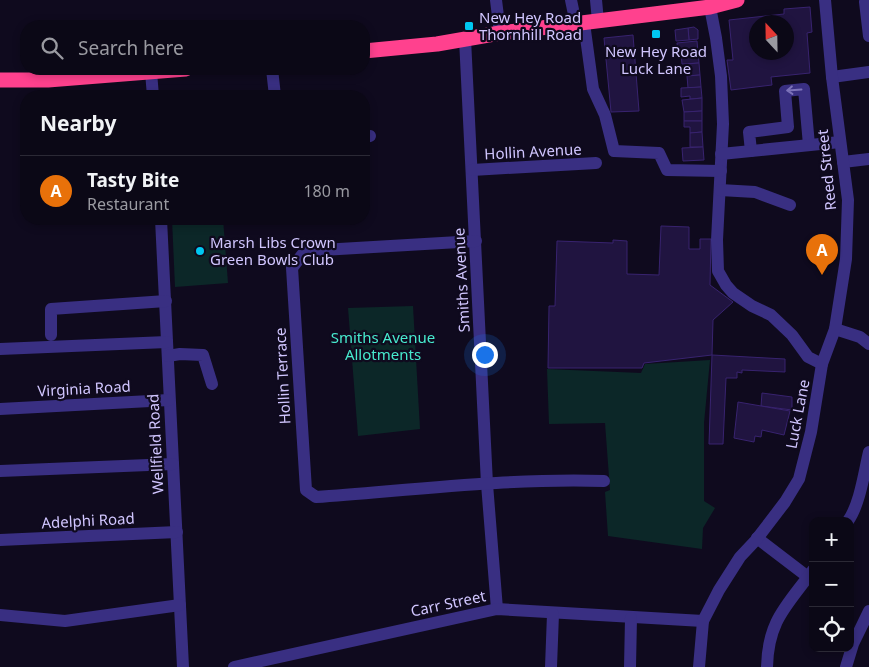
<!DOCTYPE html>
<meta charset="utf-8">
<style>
body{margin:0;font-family:"Noto Sans",sans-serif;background:#191623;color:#f1f3f6}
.controls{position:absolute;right:15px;bottom:15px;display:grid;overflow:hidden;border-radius:10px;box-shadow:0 2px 8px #0003}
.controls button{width:45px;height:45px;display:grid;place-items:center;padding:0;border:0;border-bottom:1px solid #2b2935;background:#0b0816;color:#f1f3f6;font:25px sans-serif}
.compass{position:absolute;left:749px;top:15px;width:45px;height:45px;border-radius:50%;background:#0b0816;box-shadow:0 2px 8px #0003;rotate:338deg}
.you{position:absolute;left:484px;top:354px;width:18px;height:18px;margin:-12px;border:4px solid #fff;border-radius:50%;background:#1a73e8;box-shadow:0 0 0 8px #1a73e833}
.badge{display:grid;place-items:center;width:32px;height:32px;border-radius:50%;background:#2563eb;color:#fff;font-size:16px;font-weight:700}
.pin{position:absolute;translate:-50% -41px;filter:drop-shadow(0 1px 2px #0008)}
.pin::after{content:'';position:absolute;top:26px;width:18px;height:15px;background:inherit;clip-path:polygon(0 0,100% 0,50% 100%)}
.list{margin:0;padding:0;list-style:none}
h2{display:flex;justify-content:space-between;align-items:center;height:65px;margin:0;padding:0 20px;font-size:21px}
h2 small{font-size:16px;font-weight:400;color:#9a9aa1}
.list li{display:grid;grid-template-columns:32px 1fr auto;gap:15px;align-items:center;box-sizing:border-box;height:70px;padding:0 20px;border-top:1px solid #2b2935}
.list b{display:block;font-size:19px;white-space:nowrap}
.list p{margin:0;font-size:16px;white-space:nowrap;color:#9a9aa1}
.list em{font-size:16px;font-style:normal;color:#9a9aa1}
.icon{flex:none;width:28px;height:28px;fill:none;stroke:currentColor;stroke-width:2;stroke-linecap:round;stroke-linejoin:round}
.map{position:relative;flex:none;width:869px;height:667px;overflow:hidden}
.search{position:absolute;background:#0b0816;box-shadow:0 2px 8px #0003;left:20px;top:20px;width:350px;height:55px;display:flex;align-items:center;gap:12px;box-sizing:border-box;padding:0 18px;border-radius:20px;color:#9a9aa1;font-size:19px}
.panel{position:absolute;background:#0b0816;box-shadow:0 2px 8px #0003;left:20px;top:90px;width:350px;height:135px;border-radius:20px}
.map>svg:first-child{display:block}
</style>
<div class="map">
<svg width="869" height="667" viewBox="0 0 869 667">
<rect width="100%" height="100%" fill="#0f0a1e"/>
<g fill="#0c2728">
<polygon points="172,219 223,219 228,283 175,287"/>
<polygon points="413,306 420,429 358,436 348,308"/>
<polygon points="710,360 704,423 704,501 715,508 703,528 702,549 608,536 605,492 610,490 605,423 549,424 547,369 641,373 645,364"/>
</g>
<g fill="#201440" stroke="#38236f" fill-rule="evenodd">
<path d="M 810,7 L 812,32 L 807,33 L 810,73 L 771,77 L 772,85 L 731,90 L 727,60 L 733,60 L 729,20 L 784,14 L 784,9 ZM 756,22 L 786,22 L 786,52 L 756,52 Z"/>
<polygon points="694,27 698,30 698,39 689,40 688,28"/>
<polygon points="688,28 689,40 676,41 675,30"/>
<polygon points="633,35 639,111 611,112 604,38"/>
<polygon points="697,41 698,52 678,54 677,43"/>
<polygon points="698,52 699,63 682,64 681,53"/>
<polygon points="699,63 700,75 687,76 686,64"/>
<polygon points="700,75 701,87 688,88 687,76"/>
<polygon points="701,87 702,98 690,99 690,96 681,97 681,88"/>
<polygon points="702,98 702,111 684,112 682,100"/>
<polygon points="702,111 702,121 684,121 684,112"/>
<polygon points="684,121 702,121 702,132 690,133 690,127 684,127"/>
<polygon points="702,132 703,147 690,147 690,133"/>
<polygon points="703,147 704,160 683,161 682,148"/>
<polygon points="661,226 689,227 689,249 700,249 700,239 711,239 710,285 733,302 713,320 712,355 644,363 642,368 548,368 549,306 555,306 557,241 613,243 613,240 627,241 627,274 659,275"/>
<polygon points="712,355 785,359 785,372 742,370 742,373 737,372 737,378 726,378 723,444 709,444"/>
<polygon points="762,393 792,397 792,410 761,406"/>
<polygon points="738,402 790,411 784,435 762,430 761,437 755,436 754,442 734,438"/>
</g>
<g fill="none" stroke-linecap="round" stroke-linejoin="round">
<g stroke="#392f82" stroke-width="12">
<polyline points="496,0 500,33"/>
<polyline points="571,0 576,24"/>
<polyline points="596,0 598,21"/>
<polyline points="868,0 865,2 869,36"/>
<polyline points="710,7 716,38 721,76 723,124 717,240 718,271 726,285 733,293 752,306 771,315 792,335 808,357 822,364"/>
<polyline points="584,23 593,89 605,115 614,151 659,153 667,170 721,171"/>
<polyline points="465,39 487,484 497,609"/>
<polyline points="272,69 275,96"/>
<polyline points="151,72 153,96"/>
<polyline points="832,77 869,72"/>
<polyline points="364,137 370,136"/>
<polyline points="751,151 749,132 788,127 785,91 804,89 809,145"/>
<polyline points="721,154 840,142"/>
<polyline points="843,162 869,159"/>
<polyline points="472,170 596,163"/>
<polyline points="720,190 755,192 790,205"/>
<polyline points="161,219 183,667"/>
<path d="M 476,241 L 305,251 L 292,268 L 306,490 L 316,497 C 412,490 509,478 604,481"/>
<polyline points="835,329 860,337 869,344"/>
<polyline points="51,335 51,309 166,301"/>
<polyline points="0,349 167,342"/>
<polyline points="168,356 180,354 203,355 212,384"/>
<polyline points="0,409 169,400"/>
<polyline points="0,471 173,464"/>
<path d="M 848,521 C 860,504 864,473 869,452"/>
<polyline points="757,538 808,577"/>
<polyline points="0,540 177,532"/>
<polyline points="0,615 65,621 180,605"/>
<polyline points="234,667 497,609 703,621"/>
<polyline points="551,667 553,614"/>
<polyline points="630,667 631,618"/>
<polyline points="699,667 703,621 719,590 740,557 756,540 785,502 799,479 811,432 822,364 835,329 846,259 848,200 832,77 825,0"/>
<path d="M 767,667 C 768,620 787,606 813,570"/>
<polyline points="846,667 853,644 869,611"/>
</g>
<g stroke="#ff418e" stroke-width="15">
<polyline points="364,51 437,44 500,33 710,7 737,0"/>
<polyline points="0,80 48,80 186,69"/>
</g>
</g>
<defs><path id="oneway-shaft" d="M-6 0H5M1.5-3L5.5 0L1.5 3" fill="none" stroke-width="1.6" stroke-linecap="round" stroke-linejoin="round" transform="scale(1.25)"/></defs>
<use stroke="#7d73ba" href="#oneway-shaft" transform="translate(794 90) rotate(176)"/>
<g fill="#00c7f1" stroke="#0f0a1e" stroke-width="2">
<rect x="464" y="21" width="10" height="10" rx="2.5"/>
<rect x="651" y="29" width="10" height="10" rx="2.5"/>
<circle cx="200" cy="251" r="5"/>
</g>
<g text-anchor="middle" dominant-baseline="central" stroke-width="4.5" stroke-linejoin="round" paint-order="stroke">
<g font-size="15" fill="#d1c6ff" stroke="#0f0a1e" text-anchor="start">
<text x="479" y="17">New Hey Road<tspan x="479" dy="17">Thornhill Road</tspan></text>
<text x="656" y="51" text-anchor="middle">New Hey Road<tspan x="656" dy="17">Luck Lane</tspan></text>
<text x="210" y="242">Marsh Libs Crown<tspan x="210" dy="17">Green Bowls Club</tspan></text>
</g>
<g font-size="15" fill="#d1c6ff" stroke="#0f0a1e">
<text transform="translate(533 151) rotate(-3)">Hollin Avenue</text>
<text transform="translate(826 170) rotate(-96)">Reed Street</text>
<text transform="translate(461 280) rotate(-93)">Smiths Avenue</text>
<text transform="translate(282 376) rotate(-93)">Hollin Terrace</text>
<text transform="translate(84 388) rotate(-3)">Virginia Road</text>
<text transform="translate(797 414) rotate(-79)">Luck Lane</text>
<text transform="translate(155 444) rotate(-93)">Wellfield Road</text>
<text transform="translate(88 520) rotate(-3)">Adelphi Road</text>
<text transform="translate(448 603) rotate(-12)">Carr Street</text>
</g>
<g font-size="15" fill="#47eace" stroke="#0f0a1e">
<text x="383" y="337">Smiths Avenue<tspan x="383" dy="17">Allotments</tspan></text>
</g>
</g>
</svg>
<div class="controls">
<button>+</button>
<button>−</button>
<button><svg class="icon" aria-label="locate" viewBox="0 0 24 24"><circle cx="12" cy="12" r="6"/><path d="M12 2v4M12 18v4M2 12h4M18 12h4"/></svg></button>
</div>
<svg class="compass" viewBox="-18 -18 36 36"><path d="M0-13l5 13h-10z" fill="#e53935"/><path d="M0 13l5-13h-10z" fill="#9a9aa1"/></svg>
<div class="you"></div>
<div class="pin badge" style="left:822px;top:275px;background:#e8710a">A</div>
<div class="search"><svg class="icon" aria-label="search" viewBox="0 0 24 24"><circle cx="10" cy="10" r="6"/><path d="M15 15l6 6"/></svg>Search here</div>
<section class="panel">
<h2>Nearby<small></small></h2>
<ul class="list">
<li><span class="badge" style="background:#e8710a">A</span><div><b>Tasty Bite</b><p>Restaurant</p></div><em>180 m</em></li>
</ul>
</section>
</div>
